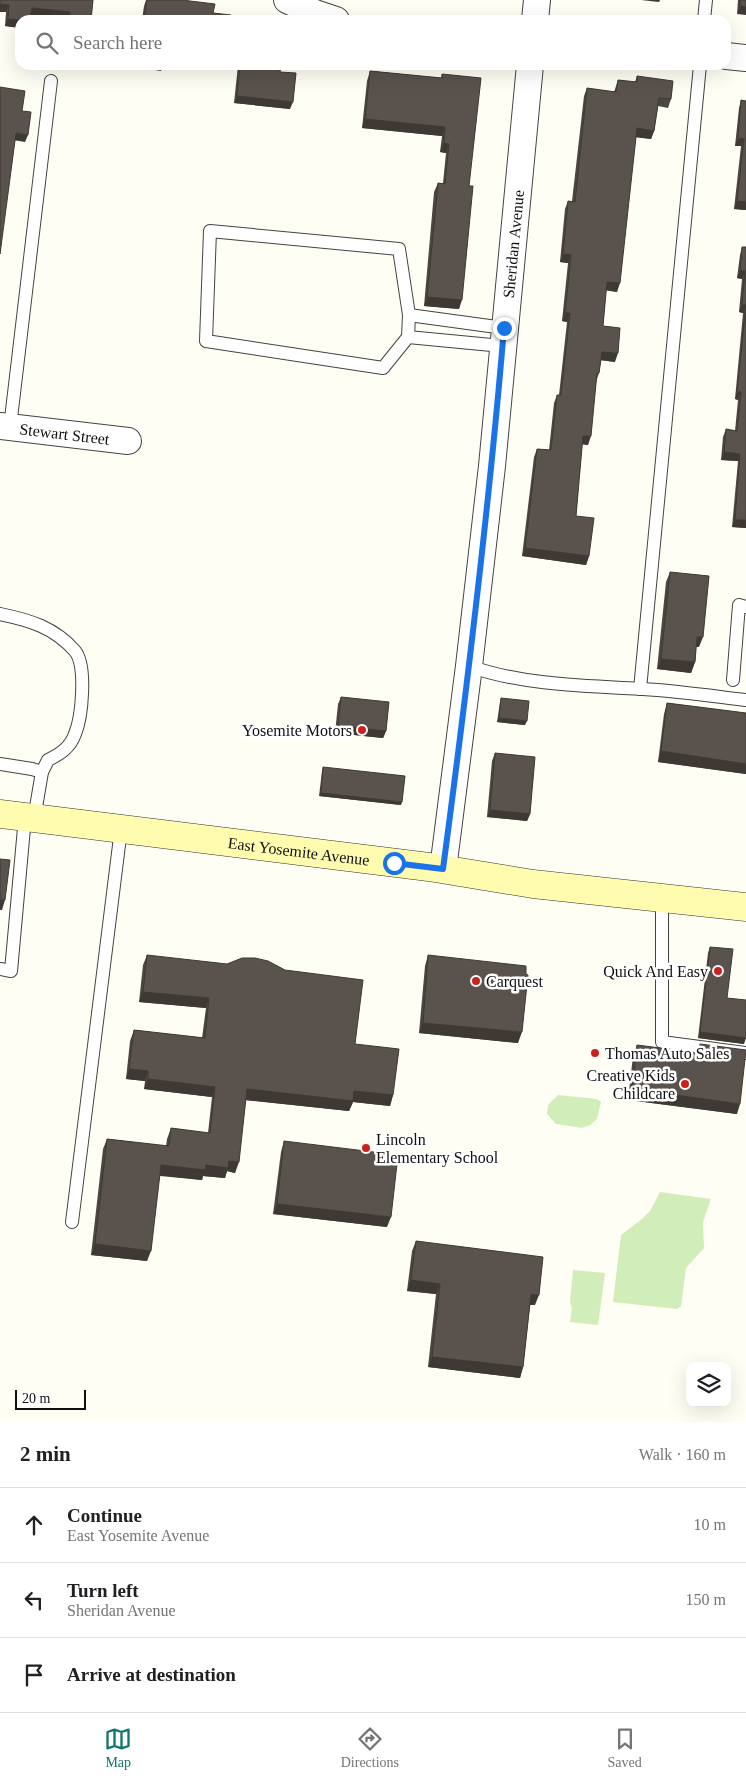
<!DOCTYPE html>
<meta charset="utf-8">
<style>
body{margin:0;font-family:Georgia,serif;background:#f6f6f6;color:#202124}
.controls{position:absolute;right:15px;bottom:15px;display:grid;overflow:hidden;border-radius:10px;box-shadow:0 5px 20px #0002}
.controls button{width:45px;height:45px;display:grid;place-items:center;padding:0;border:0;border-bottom:1px solid #e0e0e0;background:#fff;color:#202124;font:25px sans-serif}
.scale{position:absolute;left:15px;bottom:12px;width:71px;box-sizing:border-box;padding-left:5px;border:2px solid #101010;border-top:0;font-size:14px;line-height:18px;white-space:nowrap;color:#101010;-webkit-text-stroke:4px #fff;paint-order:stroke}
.stop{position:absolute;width:15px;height:15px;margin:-11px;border:4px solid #1a73e8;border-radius:50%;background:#fff}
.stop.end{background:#1a73e8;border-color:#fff;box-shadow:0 1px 5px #0008}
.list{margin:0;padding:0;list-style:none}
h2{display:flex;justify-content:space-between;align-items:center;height:65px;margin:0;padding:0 20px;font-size:21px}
h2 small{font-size:16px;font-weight:400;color:#757577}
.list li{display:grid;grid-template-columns:32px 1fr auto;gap:15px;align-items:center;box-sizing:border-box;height:75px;padding:0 20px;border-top:1px solid #e0e0e0}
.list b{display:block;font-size:19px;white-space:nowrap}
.list p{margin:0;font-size:16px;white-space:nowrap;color:#757577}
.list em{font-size:16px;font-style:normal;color:#757577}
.icon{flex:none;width:28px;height:28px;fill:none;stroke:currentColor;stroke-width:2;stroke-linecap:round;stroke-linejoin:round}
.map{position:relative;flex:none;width:746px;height:1422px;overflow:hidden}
.search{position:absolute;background:#fff;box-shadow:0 5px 20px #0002;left:15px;right:15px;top:15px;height:55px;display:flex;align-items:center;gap:12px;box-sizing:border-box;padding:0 18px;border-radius:15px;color:#757577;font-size:19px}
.sheet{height:290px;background:#fff}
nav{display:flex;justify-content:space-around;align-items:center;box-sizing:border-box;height:70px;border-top:1px solid #e0e0e0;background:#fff;font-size:14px;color:#757577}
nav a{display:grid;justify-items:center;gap:2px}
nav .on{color:#0f766e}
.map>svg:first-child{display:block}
</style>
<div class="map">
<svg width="746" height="1422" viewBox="0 0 746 1422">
<rect width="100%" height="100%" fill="#fffef4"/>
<g fill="#d1edba">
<polygon points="558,1095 597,1099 601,1102 597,1119 590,1125 582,1128 556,1124 547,1114 548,1105"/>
<polygon points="660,1192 711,1199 703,1222 704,1248 686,1268 681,1306 677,1309 613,1302 621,1235 642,1219 650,1211"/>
<polygon points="573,1270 605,1273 598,1325 570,1322 572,1308 570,1302"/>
</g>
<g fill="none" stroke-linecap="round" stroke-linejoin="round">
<g stroke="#434343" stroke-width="14">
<g id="service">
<polyline points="704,20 706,0"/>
<polygon points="210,231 399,249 409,315 408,337 383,368 206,341"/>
<polyline points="409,315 504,328"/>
<polyline points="408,337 502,346"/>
<polyline points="10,427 51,81"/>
<path d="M 0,614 C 29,620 54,627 75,651 C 87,666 82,717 75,734 C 70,748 60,754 48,760 L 42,772 L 34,819"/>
<path d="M 469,666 C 521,685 588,686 643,689 C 677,691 712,696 746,700"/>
<polyline points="733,680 739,605 746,607"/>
<polyline points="640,689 700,65"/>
<polyline points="0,764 32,769 42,772"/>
<polyline points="662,898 662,1042 746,1053"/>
<polyline points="0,969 11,971 25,817"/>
<polyline points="72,1222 121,829"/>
</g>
</g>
<g stroke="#434343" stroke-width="28">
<g id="minor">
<polyline points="287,0 315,13 336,20"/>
<polyline points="535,20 537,0"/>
<polyline points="726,56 746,58"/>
<path id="s1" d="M 0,426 L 128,441"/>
<path id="s2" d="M 443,869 L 469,666 L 492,466 L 530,65"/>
</g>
</g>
<g stroke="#323232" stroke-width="29">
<g id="secondary">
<path id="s3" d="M 0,814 L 429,867 L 533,884 L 746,907"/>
</g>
</g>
<use href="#service" stroke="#fff" stroke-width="12"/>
<use href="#minor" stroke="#fff" stroke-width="26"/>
<use href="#secondary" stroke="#fffcaf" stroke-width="28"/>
</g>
<g fill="#4d4741">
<polygon points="0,0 93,0 91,20 67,20 31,15 20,20 20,28 5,26 6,12 0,12"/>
<polygon points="146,0 182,0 231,20 142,20 144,6"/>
<polygon points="738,0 746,0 737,14"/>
<polygon points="238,65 281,65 280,72 290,109 234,103"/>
<polygon points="370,71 441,78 442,74 469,186 459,309 424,306 434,192 438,183 443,183 446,153 440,152 442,136 362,128 367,81"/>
<polygon points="637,76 671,99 668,108 658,106 654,131 651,139 636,137 617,292 606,290 603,326 615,362 601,360 599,373 596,382 588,445 582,444 576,516 589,556 586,565 522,556 534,457 537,449 549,450 554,403 557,395 559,395 567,322 562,321 568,263 560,262 565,209 568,201 572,201 584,96 587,88 614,92 618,80 635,82"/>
<polygon points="741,100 746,101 746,210 734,209 741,146 735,146 739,108"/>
<polygon points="742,247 746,247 746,528 732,527 738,461 721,460 723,437 726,429 735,431 738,400 735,399 743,313 739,312 742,279 737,278 740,255"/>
<polygon points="670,572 699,647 696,647 695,662 691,673 657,669 666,582"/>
<polygon points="341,697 386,731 383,738 335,733 338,704"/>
<polygon points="501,698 525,725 497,722 500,702"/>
<polygon points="667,703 746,713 746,774 658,762 664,714"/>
<polygon points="495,753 530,814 527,821 487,817 492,761"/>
<polygon points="323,767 401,805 319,796 322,771"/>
<polygon points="710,947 727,998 744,1044 698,1038 708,953"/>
<polygon points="147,955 355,1044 393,1095 390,1106 353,1102 349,1111 246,1100 235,1173 227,1171 225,1178 203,1176 202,1180 160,1176 147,1261 91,1255 103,1149 107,1139 166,1146 167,1139 171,1128 208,1133 212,1097 144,1089 145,1081 126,1079 130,1041 134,1030 202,1038 206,1008 139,1002 143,965"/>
<polygon points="428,955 518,1043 419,1033 425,966"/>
<polygon points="700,1044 737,1114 628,1100 633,1056 637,1045 697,1053"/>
<polygon points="284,1141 387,1227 273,1214 281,1152"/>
<polygon points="416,1241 535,1305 530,1305 523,1367 520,1378 428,1367 436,1294 407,1291 412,1251"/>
</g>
<g fill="#3f3935">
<polygon points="641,0 660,0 659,2"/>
<polygon points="0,4 9,5 6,12 0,12"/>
<polygon points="740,6 746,7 746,15 737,14"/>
<polygon points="32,8 70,12 67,19 29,15"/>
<polygon points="8,19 20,20 20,28 5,26"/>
<polygon points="137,65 163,65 161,71 136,67"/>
<polygon points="237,96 293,102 290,109 234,103"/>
<polygon points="365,119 445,127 442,136 362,128"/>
<polygon points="637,128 654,131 651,139 634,137"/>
<polygon points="16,133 28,135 25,142 13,140"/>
<polygon points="738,138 744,139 741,146 735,146"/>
<polygon points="444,143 449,144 446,153 440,152"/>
<polygon points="737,201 746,202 746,210 734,209"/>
<polygon points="563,254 571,255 568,263 560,262"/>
<polygon points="740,271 745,271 742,279 737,278"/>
<polygon points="607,282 620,283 617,292 604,290"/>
<polygon points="427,297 462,300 459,309 424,306"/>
<polygon points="742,305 746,305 743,313 739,312"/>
<polygon points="565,313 570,313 567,322 562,321"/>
<polygon points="602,352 618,353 615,362 599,360"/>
<polygon points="737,392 741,392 738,400 735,399"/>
<polygon points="583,436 591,436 588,445 580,444"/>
<polygon points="724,452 740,454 738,461 721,460"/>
<polygon points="735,520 746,520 746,528 732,527"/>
<polygon points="525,548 589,556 586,565 522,556"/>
<polygon points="697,637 703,637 699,647 693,647"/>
<polygon points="661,659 695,662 691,673 657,669"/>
<polygon points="499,718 527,721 525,725 497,722"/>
<polygon points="338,726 386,731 383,738 335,733"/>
<polygon points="661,751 746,764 746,774 658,762"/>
<polygon points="321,793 402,802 401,805 319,796"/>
<polygon points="490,810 530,814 527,821 487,817"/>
<polygon points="0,900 5,900 2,910 0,910"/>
<polygon points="143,992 209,998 206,1008 139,1002"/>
<polygon points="423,1023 522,1032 518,1043 419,1033"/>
<polygon points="700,1032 746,1038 744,1044 698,1038"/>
<polygon points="129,1069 148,1071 145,1081 126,1079"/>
<polygon points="148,1079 215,1087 212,1097 144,1089"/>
<polygon points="247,1089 354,1091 393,1095 390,1106 353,1102 349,1111 244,1100"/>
<polygon points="632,1089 740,1104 737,1114 628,1100"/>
<polygon points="229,1161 239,1162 235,1173 227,1171 225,1178 203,1176 202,1180 157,1175 161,1165"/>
<polygon points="277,1204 391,1217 387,1227 273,1214"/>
<polygon points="95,1244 151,1251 147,1261 91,1255"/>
<polygon points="411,1280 440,1284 436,1294 407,1291"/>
<polygon points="531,1294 539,1295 535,1305 527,1304"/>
<polygon points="432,1357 523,1367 520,1378 428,1367"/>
</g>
<g fill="#5a524c" stroke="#3f3935">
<polygon points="0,0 93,0 91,20 69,20 70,12 32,8 30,20 20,20 8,19 9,5 0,4"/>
<polygon points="147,0 182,0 215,4 213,13 231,15 231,20 144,20"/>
<polygon points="740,0 746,0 746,7 740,6"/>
<polygon points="240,65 281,65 280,72 296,73 293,102 237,96"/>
<polygon points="370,71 442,78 442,74 481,78 469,186 473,186 462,300 427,297 438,183 445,184 449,144 444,143 445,127 365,119"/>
<polygon points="637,76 673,81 671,99 659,98 654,131 637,128 620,283 607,282 603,326 620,328 618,353 602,352 599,373 597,373 591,436 583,436 576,516 594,518 589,556 525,548 537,449 551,450 557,395 561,395 570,313 565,313 571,255 563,254 568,201 575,202 587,88 616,92 618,80 637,82"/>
<polygon points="0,87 25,91 22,111 31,112 28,135 16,133 0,254"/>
<polygon points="741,100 746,101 746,202 737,201 744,139 738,138"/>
<polygon points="742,247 746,247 746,520 735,520 740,454 724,452 726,429 737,431 741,392 737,392 746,305 742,305 745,271 740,271"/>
<polygon points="670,572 709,576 703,637 697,637 695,662 661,659"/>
<polygon points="341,697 389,702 386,731 338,726"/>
<polygon points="501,698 529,701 527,721 499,718"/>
<polygon points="667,703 746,713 746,764 661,751"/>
<polygon points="495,753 535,757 530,814 490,810"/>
<polygon points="323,767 405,776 402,802 321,793"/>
<polygon points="0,859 10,860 5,900 0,900"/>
<polygon points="710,947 733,949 727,998 746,1000 746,1038 700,1032"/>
<polygon points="147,955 227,964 242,958 255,958 268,961 285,970 363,980 355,1044 399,1049 393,1095 354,1091 353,1101 247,1089 239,1162 229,1161 228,1168 206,1165 205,1170 161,1165 151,1251 95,1244 107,1139 169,1146 171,1128 210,1133 215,1087 148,1079 148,1071 129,1069 134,1030 205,1038 209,998 143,992"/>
<polygon points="428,955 526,966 526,974 528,975 522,1032 423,1023"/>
<polygon points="700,1044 746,1050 740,1104 632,1089 637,1045 699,1053"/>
<polygon points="284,1141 398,1155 391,1217 277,1204"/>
<polygon points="416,1241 543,1257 539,1295 531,1294 523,1367 432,1357 440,1284 411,1280"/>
</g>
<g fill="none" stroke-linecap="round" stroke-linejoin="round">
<path stroke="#1a73e8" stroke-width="6" d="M 394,863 L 443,869 C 467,689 489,509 504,328"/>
</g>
<g fill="#ca231f" stroke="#fff" stroke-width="2">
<circle cx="362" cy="730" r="5"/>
<circle cx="718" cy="971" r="5"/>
<circle cx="476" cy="981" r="5"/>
<circle cx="595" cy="1053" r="5"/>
<circle cx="685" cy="1084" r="5"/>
<circle cx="366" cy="1148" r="5"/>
</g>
<g text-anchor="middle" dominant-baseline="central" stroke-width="5" stroke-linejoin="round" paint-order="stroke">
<g font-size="16" fill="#101010" stroke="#fff">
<text stroke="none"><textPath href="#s2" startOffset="629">Sheridan Avenue</textPath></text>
<text stroke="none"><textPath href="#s1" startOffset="65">Stewart Street</textPath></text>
<text stroke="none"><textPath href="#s3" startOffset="301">East Yosemite Avenue</textPath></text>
</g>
<g font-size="16" fill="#101010" stroke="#fff" text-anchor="end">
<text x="352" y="730">Yosemite Motors</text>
<text x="708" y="971">Quick And Easy</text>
<text x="486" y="981" text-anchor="start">Carquest</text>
<text x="605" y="1053" text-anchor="start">Thomas Auto Sales</text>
<text x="675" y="1075">Creative Kids<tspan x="675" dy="18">Childcare</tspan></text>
<text x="376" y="1139" text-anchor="start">Lincoln<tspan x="376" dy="18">Elementary School</tspan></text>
</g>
</g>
</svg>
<div class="controls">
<button><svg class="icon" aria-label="layers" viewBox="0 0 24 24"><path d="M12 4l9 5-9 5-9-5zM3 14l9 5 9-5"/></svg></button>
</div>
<div class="scale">20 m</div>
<div class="stop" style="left:394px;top:863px"></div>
<div class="stop end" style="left:504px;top:328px"></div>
<div class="search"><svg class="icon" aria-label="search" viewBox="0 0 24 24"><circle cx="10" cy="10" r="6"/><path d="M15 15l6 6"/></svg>Search here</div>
</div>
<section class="sheet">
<h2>2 min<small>Walk · 160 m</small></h2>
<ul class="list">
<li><svg class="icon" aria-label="ahead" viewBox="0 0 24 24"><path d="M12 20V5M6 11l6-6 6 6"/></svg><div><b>Continue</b><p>East Yosemite Avenue</p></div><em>10 m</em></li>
<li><svg class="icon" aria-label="left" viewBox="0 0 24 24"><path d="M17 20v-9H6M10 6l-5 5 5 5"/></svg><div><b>Turn left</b><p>Sheridan Avenue</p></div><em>150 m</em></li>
<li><svg class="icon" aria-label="arrive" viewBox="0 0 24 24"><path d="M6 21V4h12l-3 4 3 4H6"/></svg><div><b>Arrive at destination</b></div></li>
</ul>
</section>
<nav>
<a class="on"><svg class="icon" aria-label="map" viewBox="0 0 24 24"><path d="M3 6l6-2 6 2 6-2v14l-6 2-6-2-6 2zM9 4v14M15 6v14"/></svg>Map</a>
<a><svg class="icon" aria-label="directions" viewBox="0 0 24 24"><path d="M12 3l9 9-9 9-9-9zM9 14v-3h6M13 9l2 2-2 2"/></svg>Directions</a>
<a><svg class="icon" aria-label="saved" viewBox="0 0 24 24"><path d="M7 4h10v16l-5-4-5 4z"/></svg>Saved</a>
</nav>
